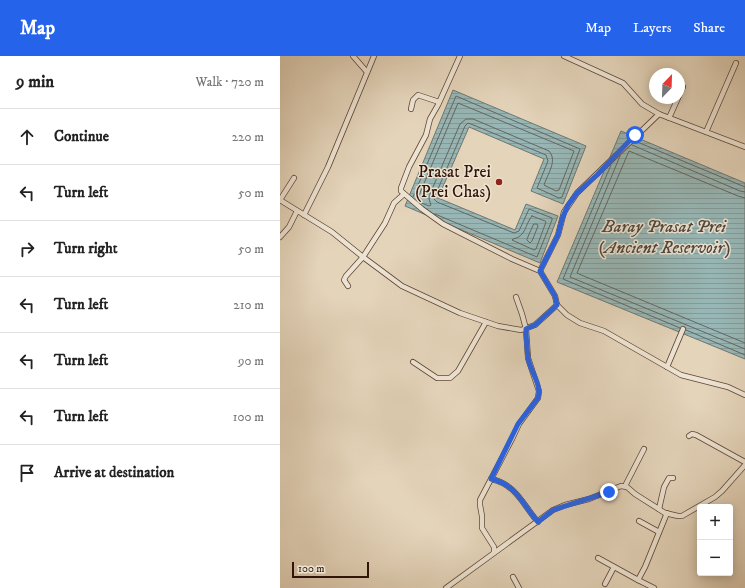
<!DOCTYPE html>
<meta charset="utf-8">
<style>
body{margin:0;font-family:"IM FELL DW Pica",serif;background:#f6f6f6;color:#222}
.controls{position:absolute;right:12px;bottom:12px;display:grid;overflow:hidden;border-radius:4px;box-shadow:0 2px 10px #0003}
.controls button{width:36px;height:36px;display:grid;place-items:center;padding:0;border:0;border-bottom:1px solid #e0e0e0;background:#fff;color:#222;font:20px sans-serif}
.compass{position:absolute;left:369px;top:12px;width:36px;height:36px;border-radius:50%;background:#fff;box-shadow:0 2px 10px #0003;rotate:23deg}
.scale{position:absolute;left:12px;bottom:10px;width:77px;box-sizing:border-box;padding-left:4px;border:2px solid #321509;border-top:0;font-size:11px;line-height:14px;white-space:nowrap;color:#321509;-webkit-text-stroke:3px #ede3d2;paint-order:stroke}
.stop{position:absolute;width:12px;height:12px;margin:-9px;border:3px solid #2563eb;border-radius:50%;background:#fff}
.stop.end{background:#2563eb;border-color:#fff;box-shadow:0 1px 4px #0008}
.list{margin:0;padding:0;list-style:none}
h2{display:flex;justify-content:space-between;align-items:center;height:52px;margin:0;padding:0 16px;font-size:17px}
h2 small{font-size:13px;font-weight:400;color:#767676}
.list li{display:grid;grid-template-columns:26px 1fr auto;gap:12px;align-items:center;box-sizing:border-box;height:56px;padding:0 16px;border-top:1px solid #e0e0e0}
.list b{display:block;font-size:15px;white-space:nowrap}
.list em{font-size:13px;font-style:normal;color:#767676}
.icon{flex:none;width:22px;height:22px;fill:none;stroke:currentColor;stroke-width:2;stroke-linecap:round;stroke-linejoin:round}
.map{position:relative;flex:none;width:465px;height:532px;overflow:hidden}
header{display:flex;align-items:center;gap:24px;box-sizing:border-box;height:56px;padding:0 20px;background:#2563eb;color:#fff}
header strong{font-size:19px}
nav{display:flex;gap:22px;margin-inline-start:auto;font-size:14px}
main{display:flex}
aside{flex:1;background:#fff}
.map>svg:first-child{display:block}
</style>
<header>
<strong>Map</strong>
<nav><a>Map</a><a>Layers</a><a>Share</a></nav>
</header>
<main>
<aside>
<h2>9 min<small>Walk · 720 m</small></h2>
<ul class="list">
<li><svg class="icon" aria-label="ahead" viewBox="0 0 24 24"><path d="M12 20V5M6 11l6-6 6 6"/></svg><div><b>Continue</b></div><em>220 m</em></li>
<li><svg class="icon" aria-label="left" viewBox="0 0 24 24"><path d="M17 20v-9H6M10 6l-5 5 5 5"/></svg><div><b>Turn left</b></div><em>50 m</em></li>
<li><svg class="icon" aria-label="right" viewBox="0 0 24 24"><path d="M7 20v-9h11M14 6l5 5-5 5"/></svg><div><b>Turn right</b></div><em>50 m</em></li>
<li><svg class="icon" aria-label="left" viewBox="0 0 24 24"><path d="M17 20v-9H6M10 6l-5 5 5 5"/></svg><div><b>Turn left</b></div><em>210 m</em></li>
<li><svg class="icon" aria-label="left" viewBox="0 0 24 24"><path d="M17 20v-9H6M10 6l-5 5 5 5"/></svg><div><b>Turn left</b></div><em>90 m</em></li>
<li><svg class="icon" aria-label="left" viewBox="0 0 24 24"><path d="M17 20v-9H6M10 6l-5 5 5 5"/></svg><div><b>Turn left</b></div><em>100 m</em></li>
<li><svg class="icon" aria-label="arrive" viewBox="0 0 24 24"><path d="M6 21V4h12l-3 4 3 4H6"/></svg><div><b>Arrive at destination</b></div></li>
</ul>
</aside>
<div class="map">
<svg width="465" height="532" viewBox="0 0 465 532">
<defs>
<pattern id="water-rules" width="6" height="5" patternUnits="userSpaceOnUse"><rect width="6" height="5" fill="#97b7b6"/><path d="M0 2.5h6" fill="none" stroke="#839c9b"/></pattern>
</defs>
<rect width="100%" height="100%" fill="#e4d4ba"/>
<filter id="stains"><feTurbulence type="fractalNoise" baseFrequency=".005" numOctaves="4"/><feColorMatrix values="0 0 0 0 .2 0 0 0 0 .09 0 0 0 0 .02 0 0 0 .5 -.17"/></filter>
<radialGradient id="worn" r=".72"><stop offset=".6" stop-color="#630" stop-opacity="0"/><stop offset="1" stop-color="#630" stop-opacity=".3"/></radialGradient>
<g fill="url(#water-rules)" stroke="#6f7671">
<polygon points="173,34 306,90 283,148 251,135 264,103 189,71 158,142 235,174 246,148 278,160 260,207 125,150"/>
<polygon points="341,75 465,127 465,303 277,226"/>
</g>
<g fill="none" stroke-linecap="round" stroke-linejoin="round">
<g stroke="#646660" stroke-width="1">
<polyline points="355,85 465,131"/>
<polyline points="352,89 460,135 465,136"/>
<polyline points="340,100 290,221 465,293"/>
<polyline points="331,109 283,223 400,272"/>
<polyline points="133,141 176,40 300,93 282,141 279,142 257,132 268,105 266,99 191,68 188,67 185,70 155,140 154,143 157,146 234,177 239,175 249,153 272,162 272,164 257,201 155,158"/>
<polyline points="465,142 458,140 349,95 297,217 299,218 465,287"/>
<path d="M 137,144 L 178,47 L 294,95 L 279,134 L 276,135 L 264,129 C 267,119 278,105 269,95 L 193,63 L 186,63 L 180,68 L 150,138 L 149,143 L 151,149 L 149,150 L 139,146"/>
<path d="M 252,160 L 265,165 L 266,166 L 256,193 L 254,194 L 232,184 L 233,183 C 246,181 245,168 252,160 Z"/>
<polygon points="254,168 257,168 258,170 252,185 250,187 247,184"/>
<polyline points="406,274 465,299"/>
</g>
<g stroke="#5e4535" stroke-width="6">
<g id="street">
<polyline points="73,0 87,16"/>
<polyline points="180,0 158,49 150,63 146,79 129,111 121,132 121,135 142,153 163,168 232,203 260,215 275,240 277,249"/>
<polyline points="284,0 343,27 362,48 379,58"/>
<polyline points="399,40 403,31"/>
<polyline points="131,53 133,44 138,39 159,46"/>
<polyline points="389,62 398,42"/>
<polyline points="426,76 456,7"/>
<polyline points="0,144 52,176 83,201 122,230 180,257 218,270 241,274 255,269 277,249 287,259 300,267 324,275 401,319 448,331 465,339"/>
<polyline points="0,144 14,122"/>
<polyline points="24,159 48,111 94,0"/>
<polyline points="0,181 9,171 17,155"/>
<polyline points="260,215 278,179 284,156 297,137 379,58 465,91"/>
<polyline points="68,230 64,224 66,220 83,201 105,167 114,147 124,138"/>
<polyline points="133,306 157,322 170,322 178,315 206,266"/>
<polyline points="387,311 403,273"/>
<polyline points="409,380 412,378 416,379 465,406"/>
<path d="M 211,423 C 236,428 243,449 258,466"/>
<polyline points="345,430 364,393"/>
<polyline points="379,453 384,431 389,422 393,422"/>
<polyline points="359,465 379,476"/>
<polyline points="214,496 214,491 202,472 202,460 200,449 200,444 232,383 239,368 258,342 259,335 248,302 246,273 242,258 236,241"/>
<polyline points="318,502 358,524 365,511 387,457"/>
<polyline points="233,521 239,532"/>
<polyline points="358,524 374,532"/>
<polyline points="325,528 334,511"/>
<polyline points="166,532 273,454 285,449 309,443 341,430 347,431 355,438 385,457 398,460 402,460 435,441 442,435 465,409"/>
</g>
</g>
<use href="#street" stroke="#ede3d2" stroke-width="4.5"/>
</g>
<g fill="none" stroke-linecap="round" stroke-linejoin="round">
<path stroke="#2563eb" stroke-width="5" d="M 329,436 L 273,454 L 258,466 C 243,449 236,428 211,423 L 238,368 L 258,342 C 262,328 250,315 248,302 C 247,292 246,282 246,273 L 255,269 L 277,249 L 275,240 L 260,215 L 278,179 L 282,163 L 288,149 L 297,137 L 317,119 L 355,79"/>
</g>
<circle fill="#8f2418" stroke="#ede3d2" stroke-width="1.5" cx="219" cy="126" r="4"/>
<g text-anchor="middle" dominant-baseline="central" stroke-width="3" stroke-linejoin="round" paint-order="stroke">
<g font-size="17" fill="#321509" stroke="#ede3d2" text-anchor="end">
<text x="211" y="116">Prasat Prei<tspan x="211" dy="20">(Prei Chas)</tspan></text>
</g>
<g font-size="18" font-style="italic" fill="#50463d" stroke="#ede3d2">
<text x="384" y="171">Baray Prasat Prei<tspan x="384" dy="21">(Ancient Reservoir)</tspan></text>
</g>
</g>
<rect width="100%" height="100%" filter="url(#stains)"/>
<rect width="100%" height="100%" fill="url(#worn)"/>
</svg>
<div class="controls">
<button>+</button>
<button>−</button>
</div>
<svg class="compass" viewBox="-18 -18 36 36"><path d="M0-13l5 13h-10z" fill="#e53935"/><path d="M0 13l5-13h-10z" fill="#767676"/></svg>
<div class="scale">100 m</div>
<div class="stop" style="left:355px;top:79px"></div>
<div class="stop end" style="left:329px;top:436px"></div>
</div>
</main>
